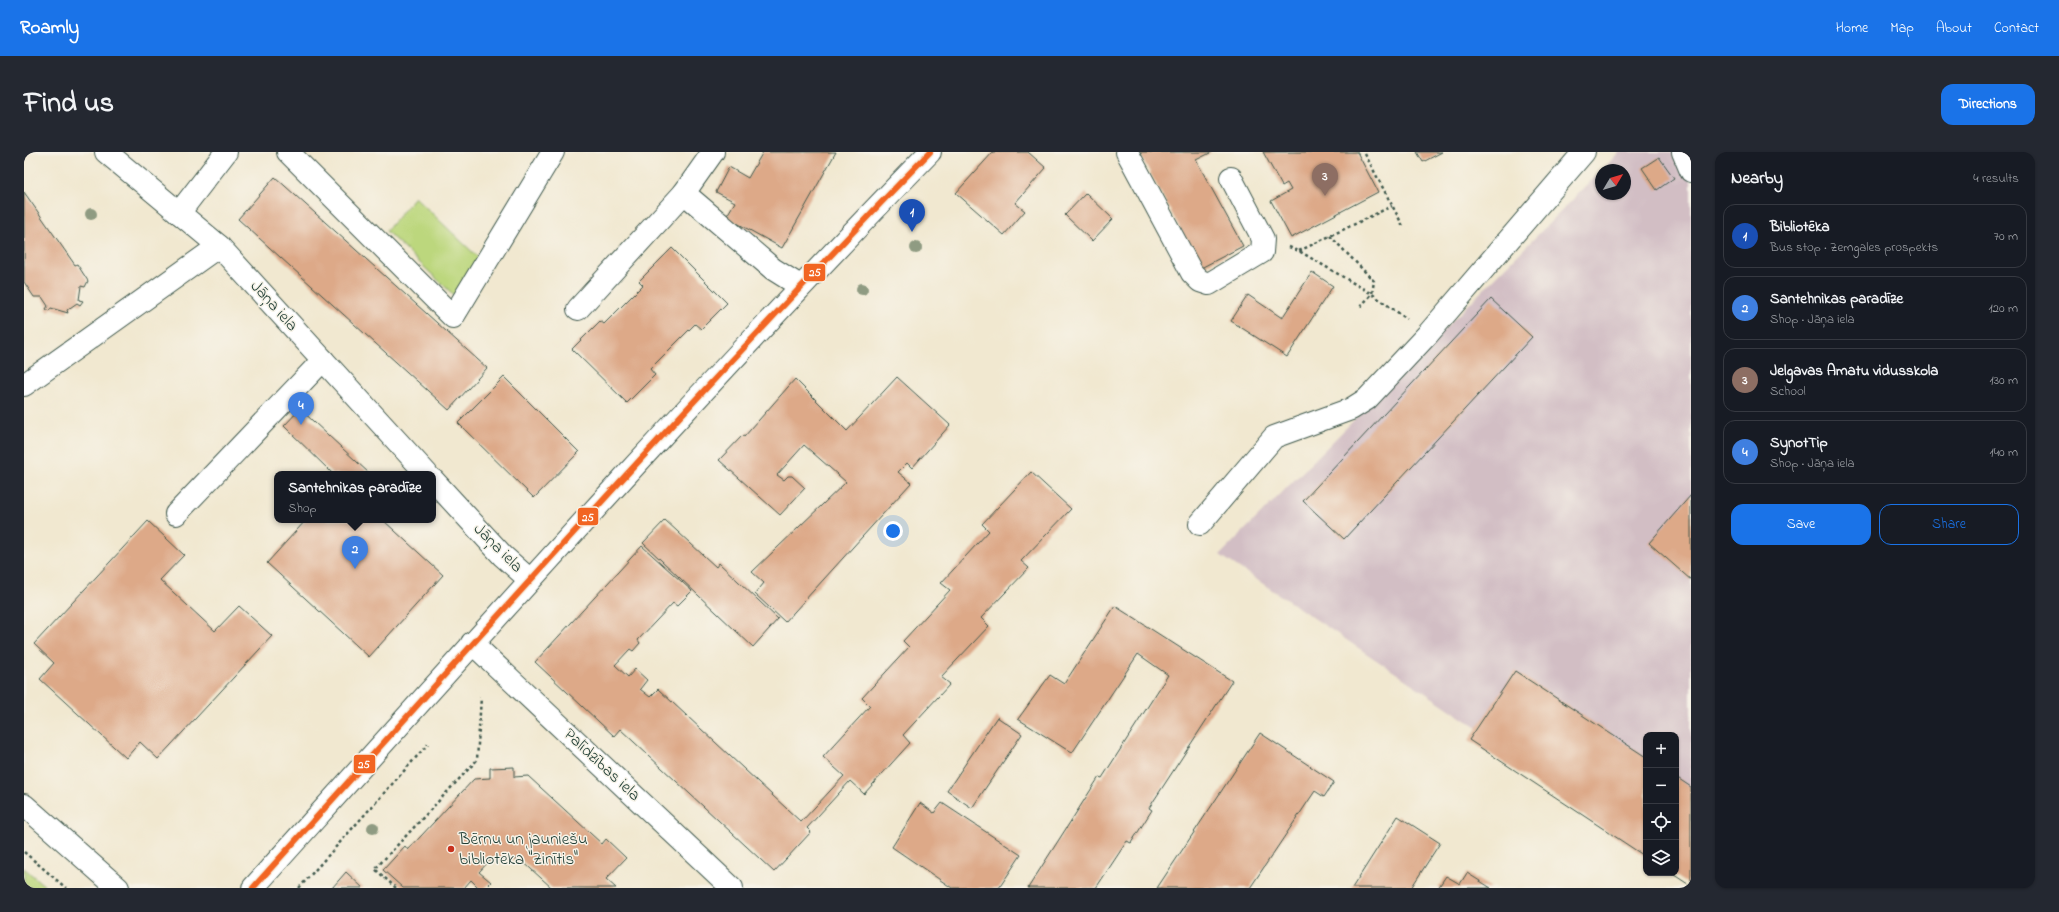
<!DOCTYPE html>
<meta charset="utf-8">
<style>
body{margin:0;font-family:"Indie Flower",sans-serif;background:#242831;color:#f1f3f6}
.controls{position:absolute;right:12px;bottom:12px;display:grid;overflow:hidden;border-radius:8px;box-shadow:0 1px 3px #0004}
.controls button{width:36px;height:36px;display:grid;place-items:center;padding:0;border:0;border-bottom:1px solid #363941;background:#171b24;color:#f1f3f6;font:20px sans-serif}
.compass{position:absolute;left:1571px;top:12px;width:36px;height:36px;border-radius:50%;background:#171b24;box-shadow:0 1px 3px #0004;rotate:52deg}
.you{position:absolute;left:869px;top:379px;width:14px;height:14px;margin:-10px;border:3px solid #fff;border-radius:50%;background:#1a73e8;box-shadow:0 0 0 6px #1a73e833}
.badge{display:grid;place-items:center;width:26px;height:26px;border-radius:50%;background:#1a73e8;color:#fff;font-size:13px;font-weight:700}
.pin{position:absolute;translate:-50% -33px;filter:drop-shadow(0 1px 2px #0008)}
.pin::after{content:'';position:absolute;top:21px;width:14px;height:12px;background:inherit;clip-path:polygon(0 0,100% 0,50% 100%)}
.popup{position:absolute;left:250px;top:319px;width:162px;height:52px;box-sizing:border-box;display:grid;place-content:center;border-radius:8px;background:#171b24;filter:drop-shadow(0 1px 3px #0005);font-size:13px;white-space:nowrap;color:#9ea1a6}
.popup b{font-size:15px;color:#f1f3f6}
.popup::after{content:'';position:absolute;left:50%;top:100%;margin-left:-8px;border:8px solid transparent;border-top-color:#171b24}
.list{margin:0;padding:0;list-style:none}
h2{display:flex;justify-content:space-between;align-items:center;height:52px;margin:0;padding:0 16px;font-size:17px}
h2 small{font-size:13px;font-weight:400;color:#9ea1a6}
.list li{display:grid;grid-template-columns:26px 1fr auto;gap:12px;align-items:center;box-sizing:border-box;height:64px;margin:0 8px 8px;padding:0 8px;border:1px solid #363941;border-radius:12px}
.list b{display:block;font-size:15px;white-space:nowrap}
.list p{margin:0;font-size:13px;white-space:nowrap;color:#9ea1a6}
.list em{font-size:13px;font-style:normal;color:#9ea1a6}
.actions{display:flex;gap:8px;padding:12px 16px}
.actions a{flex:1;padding:9px 0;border:1px solid #1a73e8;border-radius:12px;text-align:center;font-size:14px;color:#1a73e8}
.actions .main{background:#1a73e8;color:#fff}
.icon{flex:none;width:22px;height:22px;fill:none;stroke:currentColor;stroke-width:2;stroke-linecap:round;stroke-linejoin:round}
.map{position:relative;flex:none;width:1667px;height:736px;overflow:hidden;border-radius:12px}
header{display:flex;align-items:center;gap:24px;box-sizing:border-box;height:56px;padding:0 20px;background:#1a73e8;color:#fff}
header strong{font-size:19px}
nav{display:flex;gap:22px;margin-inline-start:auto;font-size:14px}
.intro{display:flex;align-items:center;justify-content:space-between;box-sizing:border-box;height:96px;padding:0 24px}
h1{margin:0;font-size:28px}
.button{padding:10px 18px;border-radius:12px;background:#1a73e8;color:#fff;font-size:14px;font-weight:700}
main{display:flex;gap:24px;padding:0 24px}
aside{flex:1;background:#171b24;border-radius:12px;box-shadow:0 1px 3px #0004}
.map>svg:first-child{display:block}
</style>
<header>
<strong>Roamly</strong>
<nav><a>Home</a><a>Map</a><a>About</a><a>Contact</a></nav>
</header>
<div class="intro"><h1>Find us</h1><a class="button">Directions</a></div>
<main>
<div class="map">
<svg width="1667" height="736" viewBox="0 0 1667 736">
<rect width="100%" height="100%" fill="#f7f3e8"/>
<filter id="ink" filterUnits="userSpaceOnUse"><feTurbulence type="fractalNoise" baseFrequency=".025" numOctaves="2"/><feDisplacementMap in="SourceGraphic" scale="8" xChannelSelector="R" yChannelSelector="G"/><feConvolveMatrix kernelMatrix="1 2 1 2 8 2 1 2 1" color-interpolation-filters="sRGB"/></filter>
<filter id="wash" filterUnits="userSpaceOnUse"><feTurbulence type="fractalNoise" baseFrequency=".012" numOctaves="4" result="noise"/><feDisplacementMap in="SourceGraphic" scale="16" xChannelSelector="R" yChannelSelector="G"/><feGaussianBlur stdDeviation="0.9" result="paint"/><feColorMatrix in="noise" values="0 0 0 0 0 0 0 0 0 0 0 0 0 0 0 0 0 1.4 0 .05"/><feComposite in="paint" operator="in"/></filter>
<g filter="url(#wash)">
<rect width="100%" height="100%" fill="#f1e8d0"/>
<polygon fill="#d2bec4" points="1595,0 1667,0 1667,719 1652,709 1652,583 1622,583 1622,689 1196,403 1577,19 1577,42 1601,42 1601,18 1578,18"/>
<g fill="#bcd77d" stroke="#6e8a58">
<polygon points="391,45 462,113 433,146 362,79"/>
<polygon points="0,716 23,736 0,736"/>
</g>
<g id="blocks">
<g fill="#dda988">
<polygon points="739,0 812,0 758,96 702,65 711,50 692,40 705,15 724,26"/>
<polygon points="969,0 1004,0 1022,16 991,51 1001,59 980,83 932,41"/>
<polygon points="1115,0 1188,0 1172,8 1219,94 1177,116"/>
<polygon points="1239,0 1333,0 1354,40 1267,86 1247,49 1267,38 1263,31 1258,34"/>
<polygon points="1393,0 1418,0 1399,10"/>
<polygon points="1635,5 1650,26 1633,38 1618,16"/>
<polygon points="251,25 463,216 425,258 214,67"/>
<polygon points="0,40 51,113 53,112 64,129 61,135 57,134 55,148 59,149 56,153 53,151 43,158 44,161 27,156 25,159 22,157 24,154 18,145 10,145 0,130"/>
<polygon points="1062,41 1089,67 1068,89 1041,63"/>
<polygon points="648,96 703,151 677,177 671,172 626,217 631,223 603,251 548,197 576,169 580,172 619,133 615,129"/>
<polygon points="1288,120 1309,134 1263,205 1207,169 1224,143 1258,166"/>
<polygon points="1467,147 1508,185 1320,387 1279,349"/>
<polygon points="480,225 555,300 510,346 434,271"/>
<polygon points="873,225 926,273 888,316 883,311 874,320 887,331 761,470 731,442 740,431 728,420 822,330 780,293 753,323 760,328 764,324 768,324 781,336 756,363 695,308 719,283 720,285 771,227 823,279"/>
<polygon points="276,257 346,322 309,322 260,274"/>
<polygon points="1007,320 1047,357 997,409 1005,416 957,466 965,474 917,525 926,532 879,583 886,591 840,642 826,629 783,676 787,680 750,720 596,577 590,584 511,510 618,394 668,439 653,454 649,451 614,488 616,491 609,499 606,497 591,513 604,525 611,517 623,528 616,537 626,545 634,537 777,670 820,624 799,605 846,554 838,546 885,495 879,489 926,438 917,431 965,379 958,372"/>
<polygon points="1667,343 1667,428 1625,391"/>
<polygon points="282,368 359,368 419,423 345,505 243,411"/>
<polygon points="641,368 692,415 695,411 754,467 729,495 619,391"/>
<polygon points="124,369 160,403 136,428 191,479 215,454 248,484 134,607 116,590 102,606 16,527 30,511 10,492"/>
<polygon points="1091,454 1208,529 1125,656 1128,658 1107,691 1103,689 1072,736 1004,736 1075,625 1078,626 1144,523 1114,502 1048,601 994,567 1026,523 1040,532"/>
<polygon points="1491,519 1622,605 1622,705 1445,588"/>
<polygon points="973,565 998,582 948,656 923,639"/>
<polygon points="1236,581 1310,630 1300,645 1291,639 1226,736 1133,736"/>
<polygon points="490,615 490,625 504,624 578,692 582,687 602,706 582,727 592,736 528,736 496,707 466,708 455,720 467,730 461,736 455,736 447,728 440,736 379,736 359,718 381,694 384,698 450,627 466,626 466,616"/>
<polygon points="1652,625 1667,635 1667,734 1647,721 1652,721"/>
<polygon points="896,651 910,661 918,651 997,703 975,736 928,736 868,695"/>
<polygon points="1374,664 1416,691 1387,736 1328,736"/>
<polygon points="322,720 339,736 308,736"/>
<polygon points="1443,721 1467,736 1414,736 1422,724 1436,732"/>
</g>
</g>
</g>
<g filter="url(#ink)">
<use href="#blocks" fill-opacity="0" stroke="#3e574b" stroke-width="1"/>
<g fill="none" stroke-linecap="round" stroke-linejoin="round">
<g stroke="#3e574b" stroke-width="24">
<g id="minor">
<polyline points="82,0 195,94 403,322"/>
<polyline points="264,0 429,165 529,0"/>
<polyline points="689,0 660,41 749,117 776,134"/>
<polyline points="1103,0 1168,121 1176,129 1185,132 1238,100 1239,87 1207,26"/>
<polyline points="1659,0 1667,19"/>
<polyline points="155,61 202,0"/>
<polyline points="554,157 660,41"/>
<polyline points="0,233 195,94"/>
<polyline points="409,328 479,404 506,428"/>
<polyline points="152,362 299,208"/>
<polyline points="1176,372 1250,285 1327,257 1343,247 1404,182 1560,0"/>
<polyline points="448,491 708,736"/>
</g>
</g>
<g stroke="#3e574b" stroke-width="24">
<g id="major">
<polyline points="0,653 94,736"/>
<path d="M 229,736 C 452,488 674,239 906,0"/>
</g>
</g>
<g stroke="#3e574b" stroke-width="2.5" stroke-dasharray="3 3" stroke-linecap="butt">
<polyline points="1341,2 1380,76"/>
<polyline points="1306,84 1350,129 1348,142 1335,156"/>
<polyline points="1265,95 1275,99 1348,142 1383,167"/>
<polyline points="1275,99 1368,54"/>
<polyline points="0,700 42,736"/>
<polyline points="275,736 404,592"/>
<polyline points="372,736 351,717 453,608 457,545"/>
</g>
<use href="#minor" stroke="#fff" stroke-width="22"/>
<use href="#major" stroke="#fff" stroke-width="22"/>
<g stroke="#f7f3e8" stroke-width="9">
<path id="bus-1" d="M 229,736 C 452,488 674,239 906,0"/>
</g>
<use href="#bus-1" stroke="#f26522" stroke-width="6"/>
</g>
<g fill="#8f9b82">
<circle cx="67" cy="62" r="6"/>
<circle cx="892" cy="96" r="6"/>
<circle cx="838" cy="137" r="6"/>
<circle cx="349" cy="676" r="6"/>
</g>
</g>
<circle fill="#c8321e" stroke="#f7f3e8" stroke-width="1.5" cx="427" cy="697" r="4"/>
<g text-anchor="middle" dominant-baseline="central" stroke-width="3" stroke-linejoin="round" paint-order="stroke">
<g font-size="17" fill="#1f3d34" stroke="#f7f3e8">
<text transform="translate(250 154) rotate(48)">Jāņa iela</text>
<text transform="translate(474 396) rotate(45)">Jāņa iela</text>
<text transform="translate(578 613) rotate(43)">Palīdzības iela</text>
</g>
<g font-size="17" fill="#1f3d34" stroke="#f7f3e8" text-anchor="start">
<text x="435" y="687">Bērnu un jauniešu<tspan x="435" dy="20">bibliotēka "Zinītis"</tspan></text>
</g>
</g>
<g stroke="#f7f3e8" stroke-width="1.5">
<rect x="779" y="111" width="23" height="19" rx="4" fill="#f26522"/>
<rect x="553" y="355" width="22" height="19" rx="4" fill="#f26522"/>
<rect x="329" y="602" width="23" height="20" rx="4" fill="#f26522"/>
</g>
<g font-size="11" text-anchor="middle" font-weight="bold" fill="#fff">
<text x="791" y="124">25</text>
<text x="564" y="369">25</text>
<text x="340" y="616">25</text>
</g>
</svg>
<div class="controls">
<button>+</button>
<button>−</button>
<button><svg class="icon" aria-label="locate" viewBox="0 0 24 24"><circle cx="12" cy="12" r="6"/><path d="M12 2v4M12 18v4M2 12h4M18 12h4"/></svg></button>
<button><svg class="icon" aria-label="layers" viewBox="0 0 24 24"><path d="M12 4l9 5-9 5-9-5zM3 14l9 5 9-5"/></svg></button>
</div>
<svg class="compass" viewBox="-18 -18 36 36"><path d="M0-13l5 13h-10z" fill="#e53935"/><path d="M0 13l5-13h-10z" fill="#9ea1a6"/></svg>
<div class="you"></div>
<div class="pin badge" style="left:888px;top:80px;background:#1a4fb4">1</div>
<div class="pin badge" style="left:331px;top:417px;background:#3f7fe0">2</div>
<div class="popup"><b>Santehnikas paradīze</b>Shop</div>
<div class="pin badge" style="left:1301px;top:44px;background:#8d6e63">3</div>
<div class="pin badge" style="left:277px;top:273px;background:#3f7fe0">4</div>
</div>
<aside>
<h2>Nearby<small>4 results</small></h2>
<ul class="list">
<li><span class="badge" style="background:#1a4fb4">1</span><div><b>Bibliotēka</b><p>Bus stop · Zemgales prospekts</p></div><em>70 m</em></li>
<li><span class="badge" style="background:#3f7fe0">2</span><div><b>Santehnikas paradīze</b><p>Shop · Jāņa iela</p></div><em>120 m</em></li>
<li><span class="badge" style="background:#8d6e63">3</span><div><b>Jelgavas Amatu vidusskola</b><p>School</p></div><em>130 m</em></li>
<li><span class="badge" style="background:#3f7fe0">4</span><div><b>SynotTip</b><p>Shop · Jāņa iela</p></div><em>140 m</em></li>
</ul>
<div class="actions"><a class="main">Save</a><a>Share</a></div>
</aside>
</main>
